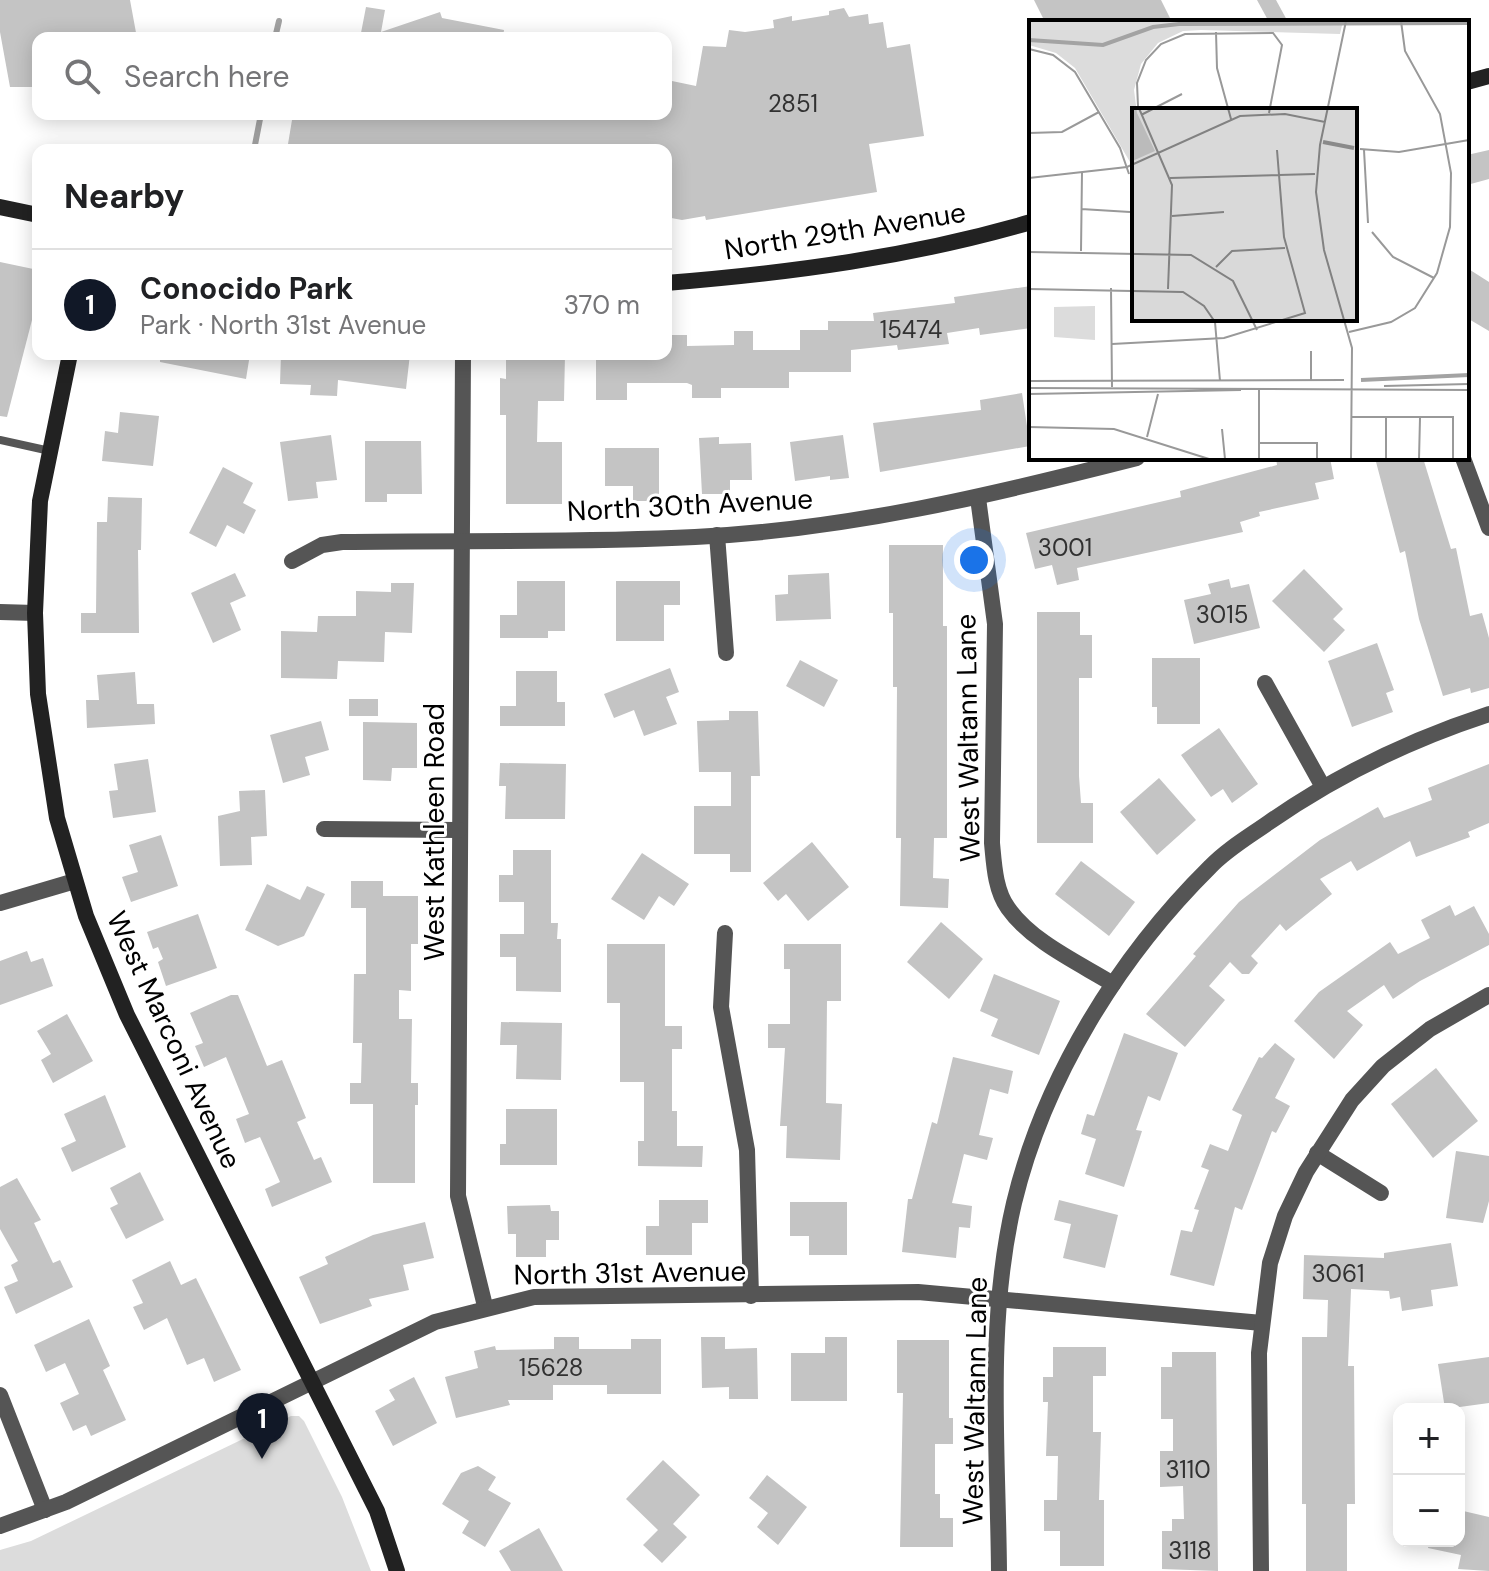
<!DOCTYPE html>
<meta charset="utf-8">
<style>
body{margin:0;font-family:"DM Sans",sans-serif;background:#f6f6f6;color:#202124}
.controls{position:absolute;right:24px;bottom:24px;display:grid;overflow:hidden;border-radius:16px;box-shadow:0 4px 20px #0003}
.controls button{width:72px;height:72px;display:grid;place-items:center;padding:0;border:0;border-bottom:2px solid #e0e0e0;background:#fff;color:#202124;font:40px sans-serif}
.you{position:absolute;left:974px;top:560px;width:28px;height:28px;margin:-20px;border:6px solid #fff;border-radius:50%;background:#1a73e8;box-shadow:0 0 0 12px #1a73e833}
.badge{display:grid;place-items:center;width:52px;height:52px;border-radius:50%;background:#111827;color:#fff;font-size:26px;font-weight:700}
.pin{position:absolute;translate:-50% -66px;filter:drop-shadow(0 2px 4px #0008)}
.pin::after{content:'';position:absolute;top:42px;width:28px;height:24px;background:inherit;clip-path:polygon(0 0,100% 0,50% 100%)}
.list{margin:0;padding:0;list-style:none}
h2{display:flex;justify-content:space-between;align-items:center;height:104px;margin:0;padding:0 32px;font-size:34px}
h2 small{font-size:26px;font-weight:400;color:#757577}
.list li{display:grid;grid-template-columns:52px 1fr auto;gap:24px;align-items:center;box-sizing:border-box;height:112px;padding:0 32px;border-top:2px solid #e0e0e0}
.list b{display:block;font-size:30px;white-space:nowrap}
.list p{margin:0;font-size:26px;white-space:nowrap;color:#757577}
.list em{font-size:26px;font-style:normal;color:#757577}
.icon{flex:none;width:44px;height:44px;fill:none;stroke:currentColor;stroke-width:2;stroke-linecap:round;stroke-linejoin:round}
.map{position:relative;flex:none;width:1489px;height:1571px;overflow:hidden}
.search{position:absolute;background:#fff;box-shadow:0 4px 20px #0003;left:32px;top:32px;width:640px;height:88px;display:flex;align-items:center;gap:20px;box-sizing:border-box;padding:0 28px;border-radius:16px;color:#757577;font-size:30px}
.panel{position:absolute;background:#fff;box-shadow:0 4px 20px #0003;left:32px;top:144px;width:640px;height:216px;border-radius:16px}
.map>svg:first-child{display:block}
</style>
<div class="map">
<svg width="1489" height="1571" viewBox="0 0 1489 1571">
<rect width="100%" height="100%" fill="#fff"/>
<polygon fill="#dcdcdc" points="291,1416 299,1416 304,1421 342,1497 371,1571 0,1571 0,1550 31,1541"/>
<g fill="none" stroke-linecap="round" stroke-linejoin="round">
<g stroke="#a3a3a3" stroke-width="6">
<polyline points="275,38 279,21"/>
<polyline points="254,150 261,114"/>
</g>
</g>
<g fill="#c4c4c4">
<polygon points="0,0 130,0 137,38 38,38 38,87 10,87 0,32"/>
<polygon points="1034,0 1161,0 1172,22 1045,22"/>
<polygon points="1257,0 1276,0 1288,22 1269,22"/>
<polygon points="366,7 385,10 381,32 440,12 442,18 504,30 503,38 360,38"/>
<polygon points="844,8 849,17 868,14 869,24 883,22 887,48 910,44 924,136 869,144 877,192 706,220 705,216 682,220 666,217 666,150 287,150 293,114 666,114 666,86 671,87 672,81 696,86 703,46 726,47 729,30 745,32 774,28 773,20 792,16 792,21 829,15 829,11"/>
<polygon points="1489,150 1489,179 1467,185 1467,155"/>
<polygon points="0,262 38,270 32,320 7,417 0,416"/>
<polygon points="1467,268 1489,282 1489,331 1467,318"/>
<polygon points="1031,286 1031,328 980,335 979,328 947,333 949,344 898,350 897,345 851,350 851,372 789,372 789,388 721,388 721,398 692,398 692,385 687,383 627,383 627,400 596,400 596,354 666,354 666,335 687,335 687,346 734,345 734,331 753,331 753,350 800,350 800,330 828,330 828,321 874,321 873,313 955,303 954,297"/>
<polygon points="160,354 250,354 246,379 160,362"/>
<polygon points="281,354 410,354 406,389 338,380 337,396 310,395 311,385 280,384"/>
<polygon points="506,354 565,354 564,401 538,401 537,442 562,442 562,504 506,504 506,415 500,415 500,378 506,379"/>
<polygon points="1022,393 1030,446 880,472 873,423 981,410 980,400"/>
<polygon points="120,412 159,416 153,466 102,461 105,431 118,433"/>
<polygon points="331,435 337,480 316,482 318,498 288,501 280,442"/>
<polygon points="843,435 849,478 830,480 830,476 795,481 790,442"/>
<polygon points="719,437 719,444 751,443 752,480 730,480 730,494 702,494 699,438"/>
<polygon points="365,441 421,441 422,494 387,494 387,502 365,502"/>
<polygon points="605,448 659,448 659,501 633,501 633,486 605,486"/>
<polygon points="1276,458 1330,458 1334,479 1315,483 1319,499 1259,512 1260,516 1240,522 1243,532 1077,568 1079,580 1057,585 1052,565 1035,569 1026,533 1181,497 1180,491 1277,465"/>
<polygon points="1375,458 1423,458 1451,549 1456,548 1470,616 1482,613 1489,638 1489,688 1471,693 1470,688 1443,696 1419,619 1405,551 1400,553"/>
<polygon points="223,467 253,483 243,503 256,510 244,534 227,525 216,547 189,533"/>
<polygon points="108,497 142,498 141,550 138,550 139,633 81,633 81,613 96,613 97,522 107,522"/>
<polygon points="889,545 943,545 943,626 947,626 947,838 934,838 933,878 949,879 948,908 900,906 901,838 896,838 897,687 893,687 893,613 889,613"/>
<polygon points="1304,569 1343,609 1333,619 1345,630 1324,652 1272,601"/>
<polygon points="235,573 246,596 230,603 241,630 213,643 191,593"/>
<polygon points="829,573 831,619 776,621 775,595 788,594 788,575"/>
<polygon points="1229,579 1231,588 1249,584 1260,628 1194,644 1184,600 1211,594 1208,584"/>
<polygon points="517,581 565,581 565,631 548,631 548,638 500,638 500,615 517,615"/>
<polygon points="616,581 680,581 680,605 664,605 664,641 616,641"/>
<polygon points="391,583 414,583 412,633 385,632 384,662 338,661 337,679 281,678 281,631 317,632 318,616 356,616 356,591 391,592"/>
<polygon points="1037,612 1080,612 1080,635 1092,635 1092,678 1079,678 1079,776 1081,803 1093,803 1093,843 1037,843"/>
<polygon points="1377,643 1394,690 1386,693 1393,712 1352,727 1328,661"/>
<polygon points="1152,658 1200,658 1200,724 1157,724 1157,707 1152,707"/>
<polygon points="800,660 838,680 824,707 786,686"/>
<polygon points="670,668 679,692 666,697 677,724 644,736 634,710 614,718 604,694"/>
<polygon points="516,671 557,671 557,702 565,702 565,726 500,726 500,706 516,706"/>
<polygon points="135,672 137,704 154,704 155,724 87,728 86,700 99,700 97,675"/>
<rect x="349" y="699" width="29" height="17"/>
<polygon points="729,711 758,711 760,776 751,776 751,872 730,872 730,854 694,854 694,806 731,806 731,772 699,772 697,721 729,720"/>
<polygon points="321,721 329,750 305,757 310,775 283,783 270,735"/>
<polygon points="363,722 417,723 417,768 392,768 391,781 363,780"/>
<polygon points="1219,728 1258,784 1232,803 1223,789 1211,797 1181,755"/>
<polygon points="148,759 156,812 113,818 109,791 118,790 114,764"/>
<polygon points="500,763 566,764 565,819 505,819 506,786 499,786"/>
<polygon points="1489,764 1489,823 1468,832 1470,837 1416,857 1410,841 1357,871 1351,861 1320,879 1332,894 1286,931 1280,924 1251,956 1258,963 1249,974 1242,974 1230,962 1209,986 1225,1000 1185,1047 1146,1014 1196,956 1193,954 1239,902 1320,840 1378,807 1384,818 1432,800 1428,788"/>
<polygon points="1159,778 1196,820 1157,855 1120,812"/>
<polygon points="265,790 267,836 251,837 252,865 220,866 218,816 240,811 239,791"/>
<polygon points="161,835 178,886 131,902 122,877 138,872 129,845"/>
<polygon points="812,842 849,887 808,921 786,894 778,901 763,883"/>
<polygon points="513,850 551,850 551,923 558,923 557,939 561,939 561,992 516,991 516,957 500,957 500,934 524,934 524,902 499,902 499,875 513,875"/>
<polygon points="642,853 689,884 674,906 659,896 644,920 611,899"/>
<polygon points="1081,861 1135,902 1109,936 1055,894"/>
<polygon points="351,881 383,881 383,896 418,896 418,944 411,944 411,991 399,990 399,1019 412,1019 411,1083 418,1083 418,1105 415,1105 415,1183 373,1183 373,1104 350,1104 350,1083 361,1083 362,1043 353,1043 354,974 366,974 366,908 351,908"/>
<polygon points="267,884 300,900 307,886 325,894 304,936 278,946 245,930"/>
<polygon points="1450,905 1455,916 1474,906 1489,934 1489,945 1420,981 1393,999 1384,985 1347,1011 1363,1025 1334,1059 1294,1021 1319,992 1390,942 1398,954 1430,938 1421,920"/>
<polygon points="198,914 217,968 166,986 158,962 163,959 158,947 153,949 147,932"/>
<polygon points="941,922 983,959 949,999 907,962"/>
<polygon points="607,944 665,944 665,1026 682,1026 682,1049 672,1049 672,1111 677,1111 677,1146 703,1146 702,1167 638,1166 638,1141 644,1141 644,1082 620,1082 620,1003 607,1003"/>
<polygon points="784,944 841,944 841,1001 827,1001 826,1103 842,1104 840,1160 786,1158 787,1126 780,1126 785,1048 768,1048 768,1024 790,1024 790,969 784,969"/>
<polygon points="27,951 31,962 43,958 53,986 0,1005 0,961"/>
<polygon points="994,974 1060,1001 1039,1055 991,1036 998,1019 980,1011"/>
<polygon points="231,995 238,995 267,1066 282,1060 306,1118 297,1122 314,1160 321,1157 332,1182 272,1207 265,1189 280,1182 260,1137 245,1143 236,1119 249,1114 226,1057 204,1067 195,1046 203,1043 190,1013"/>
<polygon points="67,1014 93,1061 53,1083 41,1060 51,1054 37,1031"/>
<polygon points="501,1022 562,1023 561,1080 516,1079 517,1045 500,1045"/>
<polygon points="1124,1033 1178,1053 1160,1101 1148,1096 1136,1130 1142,1131 1124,1187 1085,1174 1096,1139 1081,1134 1087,1114 1094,1116"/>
<polygon points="1275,1043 1295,1059 1275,1098 1290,1106 1276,1133 1272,1131 1242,1210 1235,1207 1214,1286 1170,1275 1181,1230 1192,1232 1199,1210 1194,1209 1209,1170 1201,1167 1210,1144 1228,1151 1242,1115 1232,1110 1259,1057 1262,1058"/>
<polygon points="953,1057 1013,1071 1008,1094 990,1089 979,1135 993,1138 987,1160 964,1154 952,1203 972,1206 970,1228 959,1227 956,1258 902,1252 908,1199 912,1199 932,1122 937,1124"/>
<polygon points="1436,1068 1478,1121 1433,1158 1391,1104"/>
<polygon points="105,1095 126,1147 72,1172 61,1148 76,1141 64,1114"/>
<polygon points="506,1109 557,1109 557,1165 500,1165 500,1144 506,1144"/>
<polygon points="1456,1151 1489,1156 1489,1201 1483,1223 1446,1218"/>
<polygon points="140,1172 164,1220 126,1239 110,1208 118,1204 110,1188"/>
<polygon points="17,1178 41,1220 34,1223 53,1263 60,1260 73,1287 16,1314 4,1287 18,1281 11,1265 18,1261 0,1229 0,1187"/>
<polygon points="659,1200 708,1200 708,1223 692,1223 692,1255 646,1255 646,1226 659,1226"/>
<polygon points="1059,1200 1118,1215 1105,1268 1063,1258 1071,1224 1054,1220"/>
<polygon points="790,1202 847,1202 847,1255 809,1255 809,1236 790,1236"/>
<polygon points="550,1205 551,1211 559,1211 559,1240 546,1240 546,1257 516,1257 516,1234 508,1234 507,1206"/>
<polygon points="425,1222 434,1258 403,1265 409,1290 369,1299 372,1306 320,1324 299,1277 328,1264 325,1257 373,1235"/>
<polygon points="1451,1243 1458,1286 1431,1290 1433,1306 1402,1311 1400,1297 1390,1299 1389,1291 1351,1289 1348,1366 1354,1366 1355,1504 1347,1504 1347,1571 1306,1571 1306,1504 1302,1504 1302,1337 1327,1337 1328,1300 1303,1299 1304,1255 1384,1258 1384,1253"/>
<polygon points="170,1261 181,1285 196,1278 241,1370 214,1382 204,1358 187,1365 167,1318 144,1330 133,1307 143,1303 132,1280"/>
<polygon points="89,1319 110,1366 103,1370 126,1420 91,1436 86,1425 73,1431 60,1403 79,1394 65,1363 46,1372 34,1345"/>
<polygon points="554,1337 579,1337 579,1349 631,1349 631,1339 661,1339 661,1394 607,1394 607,1385 553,1385 553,1400 508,1400 510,1405 456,1418 445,1377 478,1368 474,1351 495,1346 496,1350 554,1349"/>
<polygon points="701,1337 725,1337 725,1349 757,1348 758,1399 729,1399 729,1387 702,1388"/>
<polygon points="825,1337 847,1337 847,1401 791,1401 791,1353 825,1353"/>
<polygon points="897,1340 949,1340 949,1418 953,1418 953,1444 935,1444 935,1494 940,1494 940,1518 953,1518 953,1547 900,1547 903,1393 897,1393"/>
<polygon points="1053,1347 1106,1347 1106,1376 1093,1376 1093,1432 1101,1432 1099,1500 1104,1500 1104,1566 1060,1566 1060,1531 1044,1531 1044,1500 1057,1500 1058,1456 1046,1456 1048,1402 1043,1402 1043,1377 1053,1377"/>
<polygon points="1172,1352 1216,1352 1218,1571 1162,1569 1162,1531 1172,1531 1172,1519 1184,1519 1183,1486 1160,1487 1160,1451 1173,1451 1173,1419 1161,1419 1161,1367 1172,1367"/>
<polygon points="1489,1357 1489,1403 1445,1409 1438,1364"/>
<polygon points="414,1377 437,1423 393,1446 375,1411 395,1400 389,1390"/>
<polygon points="663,1460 700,1495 673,1524 687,1537 662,1563 643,1545 658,1530 626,1499"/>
<polygon points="478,1466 496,1477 488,1490 511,1503 485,1547 462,1533 469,1521 442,1504 461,1473"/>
<polygon points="767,1475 807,1507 778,1545 757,1527 768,1513 749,1498"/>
<polygon points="1459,1510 1489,1517 1489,1571 1458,1569 1461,1555 1428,1548 1429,1541 1459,1541"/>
<polygon points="539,1528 563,1571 511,1571 499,1551"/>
</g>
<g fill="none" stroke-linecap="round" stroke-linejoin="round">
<polyline stroke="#555" stroke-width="8" points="0,440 50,451"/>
<g stroke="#555" stroke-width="16">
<polyline points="463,354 458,1196 485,1306"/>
<polyline points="1463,458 1489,528"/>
<path d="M 978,498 L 995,624 L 992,843 C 994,864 995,890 1008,908 C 1032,942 1079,963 1113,984"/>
<polyline points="717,535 726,653"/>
<path d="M 292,561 L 322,545 L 342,542 C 459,540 577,543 695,537 C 846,530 992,495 1137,458"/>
<polyline points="0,612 35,613"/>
<polyline points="1265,683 1323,787"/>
<polyline points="324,829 459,830"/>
<polyline points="0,903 75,881"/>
<polyline points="725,933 721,1007 747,1150 751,1296"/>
<polyline points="1317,1153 1381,1193"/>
<polyline points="0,1395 45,1510"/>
<polyline points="0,1526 66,1502 435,1322 534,1297 918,1292 1262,1323"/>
<path d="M 999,1571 C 998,1450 986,1322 1014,1203 C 1044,1078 1119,957 1210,867 C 1226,850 1248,837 1268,823 C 1337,775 1409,740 1489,714"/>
<polyline points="1261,1571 1259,1353 1270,1263 1285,1216 1306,1172 1352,1100 1383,1066 1430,1029 1489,995"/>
</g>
<g stroke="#222" stroke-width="16">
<polyline points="1467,82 1489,76"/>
<polyline points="0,207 38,215"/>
<path d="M 666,283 C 790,273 911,257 1031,222"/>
<polyline points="70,354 40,501 35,613 38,694 57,818 86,916 127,1015 377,1511 397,1571"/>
</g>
</g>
<g text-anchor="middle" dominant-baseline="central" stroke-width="6" stroke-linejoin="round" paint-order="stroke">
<g font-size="24" fill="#313131">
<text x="793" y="103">2851</text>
<text x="911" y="329">15474</text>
<text x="1065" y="547">3001</text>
<text x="1222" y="614">3015</text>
<text x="1338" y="1273">3061</text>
<text x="551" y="1367">15628</text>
<text x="1188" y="1469">3110</text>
<text x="1190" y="1550">3118</text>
</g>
<g font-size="28" fill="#000" stroke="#fff">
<text transform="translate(845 231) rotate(-9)">North 29th Avenue</text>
<text transform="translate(690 505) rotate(-3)">North 30th Avenue</text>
<text transform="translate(968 738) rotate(-91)">West Waltann Lane</text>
<text transform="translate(434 832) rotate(-90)">West Kathleen Road</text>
<text transform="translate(174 1040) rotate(65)">West Marconi Avenue</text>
<text transform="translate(630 1273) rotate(-1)">North 31st Avenue</text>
<text transform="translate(975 1401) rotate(-89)">West Waltann Lane</text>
</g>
</g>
<g transform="translate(1029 20)">
<rect width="440" height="440" fill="#fff"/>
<path d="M 0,1 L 314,1 L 311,14 L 172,10 L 154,11 L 129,23 L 112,44 L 105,70 L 108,93 L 126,131 L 101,142 L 46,48 L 27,33 L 0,25 ZM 66,286 L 66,320 L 25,317 L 25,287 Z" fill="#dcdcdc"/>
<path fill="none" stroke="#a3a3a3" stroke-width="4" d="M 0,20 L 74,25 L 124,7 L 150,4 L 440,3M 294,122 L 325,128M 332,360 L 440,355"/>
<path fill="none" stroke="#999" stroke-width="2" d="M 317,1 L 291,125 L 287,172 L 295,230 L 323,328 L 322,439M 187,12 L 188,48 L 202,99M 0,29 L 24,35 L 46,52 L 91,128 L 100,154M 112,95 L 153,74M 0,113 L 33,112 L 70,92M 331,129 L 370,132 L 440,120M 335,130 L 339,203M 0,158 L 98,147 L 211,96 L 256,94 L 296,102M 141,158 L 286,154M 52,189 L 101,192M 143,196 L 195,192M 343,212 L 364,237 L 405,258M 52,231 L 53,152M 0,232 L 162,235 L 204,261 L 228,310M 187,247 L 203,231 L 256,228M 82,268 L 83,367M 0,269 L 154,272 L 175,286 L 186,302 L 191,361M 139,269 L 143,165 L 109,86 L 108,63 L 117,40 L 132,24 L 156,14 L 244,13 L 253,25 L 240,93M 320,312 L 362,302 L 386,288 L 408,253 L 421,207 L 422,153 L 411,94 L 376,31 L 372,1M 83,324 L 195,318 L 276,293 L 255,217 L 248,130M 282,331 L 282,361M 0,361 L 315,360M 355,366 L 440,364M 0,368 L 440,370M 0,374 L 212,370M 323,397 L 424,397 L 424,439M 0,407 L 85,409 L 180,439M 193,409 L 196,439M 118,417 L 129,374M 230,423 L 288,423 L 288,439M 205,439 L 230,439M 230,439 L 230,370M 357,439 L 357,398M 390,439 L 391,398"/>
<path fill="#000" fill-opacity="0.15" stroke="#000" stroke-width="4" d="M 103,88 L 328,88 L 328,301 L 103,301 Z"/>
<rect width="440" height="440" fill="none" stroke="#000" stroke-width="4"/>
</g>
</svg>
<div class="controls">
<button>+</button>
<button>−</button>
</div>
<div class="you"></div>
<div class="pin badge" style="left:262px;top:1459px">1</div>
<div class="search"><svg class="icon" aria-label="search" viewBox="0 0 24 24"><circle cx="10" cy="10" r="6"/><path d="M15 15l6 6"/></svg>Search here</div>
<section class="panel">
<h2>Nearby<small></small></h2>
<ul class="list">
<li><span class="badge">1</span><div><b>Conocido Park</b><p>Park · North 31st Avenue</p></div><em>370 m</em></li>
</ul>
</section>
</div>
